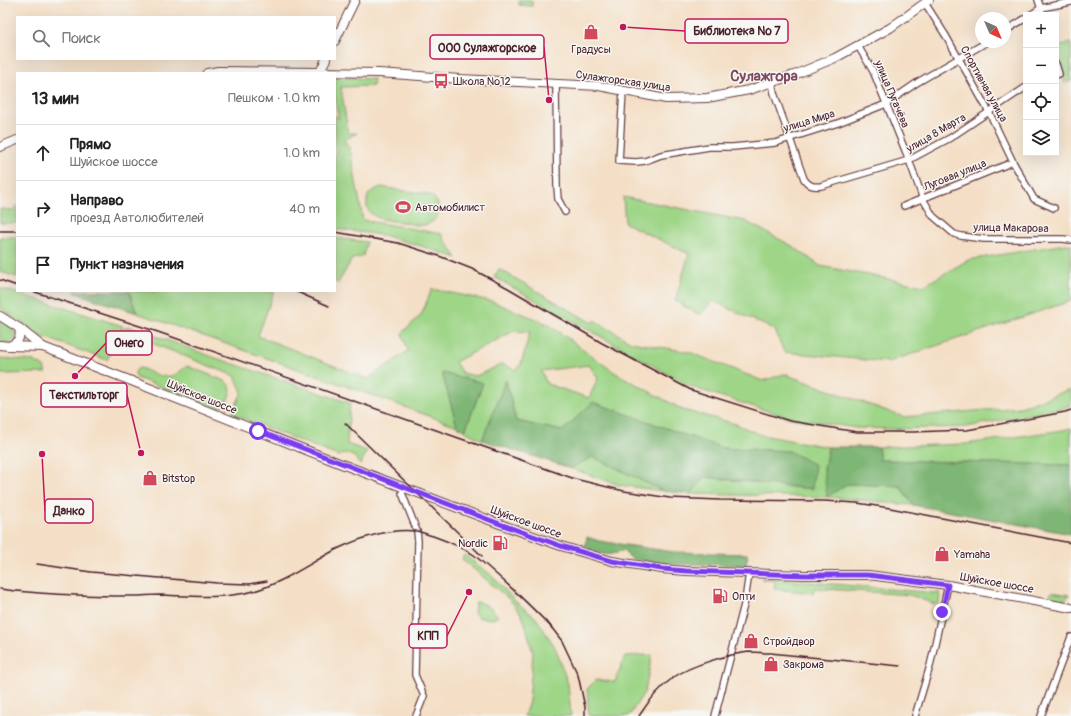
<!DOCTYPE html>
<html lang="ru">
<meta charset="utf-8">
<style>
body{margin:0;font-family:Pangolin,sans-serif;background:#f2f2f2;color:#222}
.controls{position:absolute;right:12px;top:12px;display:grid;overflow:hidden;border-radius:0px;box-shadow:0 4px 16px #0002}
.controls button{width:36px;height:36px;display:grid;place-items:center;padding:0;border:0;border-bottom:1px solid #e0e0e0;background:#fff;color:#222;font:20px sans-serif}
.compass{position:absolute;left:975px;top:12px;width:36px;height:36px;border-radius:50%;background:#fff;box-shadow:0 4px 16px #0002;rotate:136deg}
.stop{position:absolute;width:12px;height:12px;margin:-9px;border:3px solid #7c3aed;border-radius:50%;background:#fff}
.stop.end{background:#7c3aed;border-color:#fff;box-shadow:0 1px 4px #0008}
.list{margin:0;padding:0;list-style:none}
h2{display:flex;justify-content:space-between;align-items:center;height:52px;margin:0;padding:0 16px;font-size:17px}
h2 small{font-size:13px;font-weight:400;color:#767676}
.list li{display:grid;grid-template-columns:26px 1fr auto;gap:12px;align-items:center;box-sizing:border-box;height:56px;padding:0 16px;border-top:1px solid #e0e0e0}
.list b{display:block;font-size:15px;white-space:nowrap}
.list p{margin:0;font-size:13px;white-space:nowrap;color:#767676}
.list em{font-size:13px;font-style:normal;color:#767676}
.icon{flex:none;width:22px;height:22px;fill:none;stroke:currentColor;stroke-width:2;stroke-linecap:round;stroke-linejoin:round}
.map{position:relative;flex:none;width:1071px;height:716px;overflow:hidden}
.search{position:absolute;background:#fff;box-shadow:0 4px 16px #0002;left:16px;top:16px;width:320px;height:44px;display:flex;align-items:center;gap:10px;box-sizing:border-box;padding:0 14px;border-radius:0px;color:#767676;font-size:15px}
.panel{position:absolute;background:#fff;box-shadow:0 4px 16px #0002;left:16px;top:72px;width:320px;height:220px;border-radius:0px}
.map>svg:first-child{display:block}
</style>
<div class="map">
<svg width="1071" height="716" viewBox="0 0 1071 716">
<rect width="100%" height="100%" fill="#f6f6f2"/>
<filter id="ink" filterUnits="userSpaceOnUse"><feTurbulence type="fractalNoise" baseFrequency=".025" numOctaves="2"/><feDisplacementMap in="SourceGraphic" scale="8" xChannelSelector="R" yChannelSelector="G"/><feConvolveMatrix kernelMatrix="1 2 1 2 8 2 1 2 1" color-interpolation-filters="sRGB"/></filter>
<filter id="wash" filterUnits="userSpaceOnUse"><feTurbulence type="fractalNoise" baseFrequency=".012" numOctaves="4" result="noise"/><feDisplacementMap in="SourceGraphic" scale="16" xChannelSelector="R" yChannelSelector="G"/><feGaussianBlur stdDeviation="0.9" result="paint"/><feColorMatrix in="noise" values="0 0 0 0 0 0 0 0 0 0 0 0 0 0 0 0 0 1.4 0 .05"/><feComposite in="paint" operator="in"/></filter>
<g filter="url(#wash)">
<rect width="100%" height="100%" fill="#f4dfc6"/>
<g fill="#9ed587" stroke="#747a59" fill-rule="evenodd">
<polygon points="519,0 532,0 532,6 519,5"/>
<polygon points="1071,42 1071,81 1065,83 1057,47"/>
<polygon points="335,77 374,79 373,86 341,87 348,133 357,133 344,140 350,149 363,220 442,234 444,239 457,258 424,247 382,235 335,229 335,115 339,119 335,101"/>
<path d="M 381,187 C 392,189 404,191 415,192 C 420,193 426,193 430,195 C 445,203 439,224 423,225 C 418,226 412,224 407,223 C 393,220 364,221 367,201 C 367,192 374,190 381,187 Z"/>
<polygon points="623,197 745,221 794,247 820,266 879,277 923,286 968,260 1066,244 1071,245 1071,301 888,362 784,352 775,330 713,301 700,315 675,301 689,254 625,223"/>
<polygon points="16,205 17,205 17,223 0,223 0,209 15,210"/>
<polygon points="0,237 17,237 17,277 0,272"/>
<polygon points="335,238 367,242 363,256 352,259 338,283 335,282"/>
<polygon points="499,269 592,323 594,320 631,342 689,352 763,381 784,374 904,417 1021,407 1071,389 1071,405 1063,408 967,427 896,429 856,428 790,418 691,387 494,277"/>
<polygon points="0,288 123,326 121,331 128,326 213,357 350,403 347,444 367,451 360,465 359,464 355,457 346,453 338,456 232,414 242,392 235,376 121,331 107,360 41,336 0,308"/>
<path d="M 432,289 L 491,301 L 548,324 L 614,372 L 683,410 L 736,424 L 761,435 L 828,447 L 824,470 L 847,484 L 900,486 L 913,505 L 827,497 L 691,494 L 704,477 L 812,489 L 789,451 L 722,448 L 594,403 L 562,431 L 516,421 L 506,381 L 482,440 L 465,431 L 483,383 L 442,373 L 457,426 L 321,377 L 137,313 L 129,291 L 274,291 L 258,336 L 368,379 L 408,351 L 402,333 L 421,315 ZM 514,331 L 530,332 L 521,364 L 516,370 L 502,364 L 476,376 L 462,373 L 455,362 ZM 589,365 L 598,378 L 589,398 L 547,384 L 541,371 Z"/>
<path d="M 0,320 C 6,324 16,328 16,337 L 11,343 L 0,342 Z"/>
<polygon points="0,358 34,361 44,367 46,373 0,374"/>
<path d="M 187,366 L 225,381 L 230,386 L 231,391 L 226,404 L 222,407 L 218,408 L 137,378 L 135,374 C 135,371 136,369 140,368 C 162,376 167,383 187,366 Z"/>
<polygon points="1071,428 1071,465 880,460 878,447 966,444 1063,430"/>
<polygon points="593,457 663,491 619,485 570,468"/>
<polygon points="464,555 490,574 516,602 536,618 555,647 568,684 571,716 524,716 529,701 533,653 525,623 521,614 510,600 462,559"/>
<polygon points="764,578 935,593 940,593 939,603 934,604 910,595 814,588 813,593 774,589 775,581 761,579"/>
<path d="M 1052,592 L 1069,595 C 1065,604 1055,600 1047,599 Z"/>
<path d="M 478,602 C 487,604 492,609 498,616 L 494,619 L 480,618 L 474,613 L 475,603 Z"/>
<polygon points="652,655 645,691 629,716 589,716 587,689 596,680 615,682 625,656"/>
</g>
<g fill="#7eb674" stroke="#646a50">
<polygon points="75,291 129,291 137,313 75,293"/>
<polygon points="442,373 483,383 465,431 457,426"/>
<polygon points="506,380 516,421 562,431 593,402 722,448 789,451 815,465 812,489 704,477 691,494 663,491 593,457 570,468 482,440"/>
<polygon points="828,447 878,447 880,460 1071,465 1071,534 913,505 900,486 847,484 827,497 824,470"/>
<path d="M 587,537 L 599,541 L 673,552 L 748,554 L 746,565 L 669,564 L 632,559 L 623,551 C 606,557 600,555 585,546 Z"/>
</g>
</g>
<g filter="url(#ink)">
<g fill="none" stroke-linecap="round" stroke-linejoin="round">
<g stroke="#643c42" stroke-width="8">
<g id="street">
<polyline points="1038,0 1043,15"/>
<polyline points="925,3 946,36 989,112 1013,162 1034,199 1054,208"/>
<polyline points="1030,15 1041,8 1071,2"/>
<polyline points="1005,31 1026,18"/>
<polyline points="858,46 873,71 909,160 923,199 933,216 954,234 961,236 984,239 1063,239 1071,240"/>
<polyline points="1056,64 1059,74 1056,75"/>
<path d="M 772,82 L 774,93 L 804,179 C 809,186 813,187 821,186 L 909,160 L 950,138 L 1026,87"/>
<polyline points="556,84 557,186 558,199 565,212"/>
<polyline points="623,91 619,161 636,162 645,161 661,155 709,147 733,147 775,143 838,123 886,104 918,82 987,42"/>
<polyline points="904,206 1013,162"/>
<polyline points="404,488 402,493 417,531 418,541 415,675 424,696 416,716"/>
<polyline points="715,716 745,601 749,573"/>
<polyline points="915,716 930,666 948,585"/>
<polyline points="1041,716 1071,637"/>
</g>
</g>
<g stroke="#643c42" stroke-width="10">
<g id="secondary">
<polyline points="335,41 355,0"/>
<polyline points="320,72 326,59"/>
<polyline points="207,73 218,71 320,72 379,73 460,79 599,86 666,99 707,98 749,90 794,75 835,58 890,28 929,0"/>
<polyline points="0,147 17,140"/>
</g>
</g>
<g stroke="#643c42" stroke-width="10">
<g id="primary">
<polyline points="0,316 19,328 43,347"/>
<polyline points="0,345 9,346 43,347 129,380 339,463 500,524 561,546 612,561 662,569 686,571 805,575 868,575 948,585 1071,608"/>
<path d="M 9,346 C 19,342 21,338 19,328"/>
</g>
</g>
<use href="#street" stroke="#fff" stroke-width="5.5"/>
<use href="#secondary" stroke="#fff" stroke-width="8"/>
<use href="#primary" stroke="#fff" stroke-width="8"/>
<g stroke="#4a1f2b" stroke-width="1.5">
<polyline points="0,231 17,231"/>
<polyline points="335,232 398,243 439,256 472,269 508,288 602,343 691,390 790,421 857,432 913,432 967,430 1065,412 1071,410"/>
<polyline points="0,280 17,286"/>
<polyline points="32,291 158,332 575,479 624,491 670,498 720,500 824,501 857,503 890,508 1071,543"/>
<polyline points="295,291 329,306"/>
<polyline points="345,423 482,556"/>
<polyline points="37,564 91,572 217,583 249,584 267,581"/>
<path d="M 0,589 C 44,595 89,596 133,596 C 142,596 151,595 160,595 C 192,596 219,599 250,592 C 280,585 310,563 337,549 C 360,538 390,528 416,531 C 422,532 428,535 433,536 C 447,541 462,547 474,555 C 485,564 496,574 506,583 C 522,598 537,612 552,628"/>
<polyline points="548,623 562,641 578,675 585,707 585,716"/>
<path d="M 639,716 C 648,702 660,687 674,677 C 690,666 728,654 749,652 C 756,652 763,653 770,653 L 900,666"/>
</g>
</g>
</g>
<g fill="none" stroke-linecap="round" stroke-linejoin="round" filter="url(#ink)">
<polyline stroke="#7c3aed" stroke-width="5" points="258,431 500,524 561,546 612,561 662,569 686,571 805,575 868,575 948,585 942,612"/>
</g>
<defs>
<g id="shop-bare" transform="scale(1.2)"><path d="M-5-2.5h2.3a2.7 3.5 0 0 1 5.4 0H5L5.5 6h-11ZM-1.5-2.5h3a1.5 2.3 0 0 0-3 0Z" fill="#d1495b" stroke="#f6f6f2" stroke-width="2.5" paint-order="stroke"/></g>
<g id="bus-bare" transform="scale(1.2)"><path d="M-5-6H5V4H4V6H2V4H-2V6H-4V4H-5ZM-3.5-4V0h7V-4ZM-3.5 1.2v1.5H-2V1.2ZM2 1.2v1.5H3.5V1.2Z" fill="#d1495b" stroke="#f6f6f2" stroke-width="2.5" paint-order="stroke"/></g>
<g id="stadium-bare" transform="scale(1.2)"><path d="M0-5a6.5 5 0 1 0 0 10a6.5 5 0 1 0 0-10ZM-3.5-1.8h7v3.6h-7Z" fill="#d1495b" stroke="#f6f6f2" stroke-width="2.5" paint-order="stroke"/></g>
<g id="fuel-bare" transform="scale(1.2)"><path d="M-5.5-6h7V0h2V4h1.3V-2.5L3-4.5l.8-.8L6-3V5H2.5V1h-1V6h-7ZM-4.2-4.7v3.2H.2V-4.7Z" fill="#d1495b" stroke="#f6f6f2" stroke-width="2.5" paint-order="stroke"/></g>
</defs>
<g fill-rule="evenodd">
<use href="#shop-bare" x="591" y="32"/>
<use href="#bus-bare" x="441" y="81"/>
<use href="#stadium-bare" x="403" y="207"/>
<use href="#shop-bare" x="150" y="478"/>
<use href="#fuel-bare" x="500" y="543"/>
<use href="#shop-bare" x="942" y="554"/>
<use href="#fuel-bare" x="720" y="596"/>
<use href="#shop-bare" x="751" y="641"/>
<use href="#shop-bare" x="771" y="664"/>
</g>
<g text-anchor="middle" dominant-baseline="central" stroke-width="3" stroke-linejoin="round" paint-order="stroke">
<g font-size="11" fill="#4a1f2b" stroke="#f6f6f2" text-anchor="start">
<text x="591" y="49" text-anchor="middle">Градусы</text>
<text x="453" y="81">Школа №12</text>
<text x="415" y="207">Автомобилист</text>
<text x="162" y="478">Bitstop</text>
<text x="488" y="543" text-anchor="end">Nordic</text>
<text x="954" y="554">Yamaha</text>
<text x="732" y="596">Опти</text>
<text x="763" y="641">Стройдвор</text>
<text x="783" y="664">Закрома</text>
</g>
<g font-size="11" fill="#4a1f2b" stroke="#f6f6f2">
<text transform="translate(623 81) rotate(8)">Сулажгорская улица</text>
<text transform="translate(984 84) rotate(61)">Спортивная улица</text>
<text transform="translate(892 94) rotate(67)">улица Пугачёва</text>
<text transform="translate(809 121) rotate(-17)">улица Мира</text>
<text transform="translate(936 133) rotate(-30)">улица 8 Марта</text>
<text transform="translate(955 175) rotate(-22)">Луговая улица</text>
<text transform="translate(1011 228) rotate(1)">улица Макарова</text>
<text transform="translate(202 397) rotate(22)">Шуйское шоссе</text>
<text transform="translate(526 522) rotate(20)">Шуйское шоссе</text>
<text transform="translate(997 583) rotate(10)">Шуйское шоссе</text>
</g>
<g font-size="15" font-weight="bold" fill="#7f495f" stroke="#f6f6f2">
<text x="764" y="76">Сулажгора</text>
</g>
</g>
<path fill="none" stroke="#c2185b" stroke-width="1.5" d="M623 27L685 31M549 100L544 47M75 376L106 343M141 453L127 395M42 454L45 511M469 592L447 636"/>
<g fill="#c2185b" stroke="#f6f6f2" stroke-width="1.5">
<circle cx="623" cy="27" r="4"/>
<circle cx="549" cy="100" r="4"/>
<circle cx="75" cy="376" r="4"/>
<circle cx="141" cy="453" r="4"/>
<circle cx="42" cy="454" r="4"/>
<circle cx="469" cy="592" r="4"/>
</g>
<g fill="#f6f6f2" stroke="#c2185b" stroke-width="1.5">
<rect x="685" y="19" width="103" height="24" rx="4"/>
<rect x="430" y="35" width="114" height="24" rx="4"/>
<rect x="106" y="331" width="46" height="24" rx="4"/>
<rect x="41" y="383" width="86" height="24" rx="4"/>
<rect x="45" y="499" width="48" height="24" rx="4"/>
<rect x="409" y="624" width="38" height="24" rx="4"/>
</g>
<g font-size="12" text-anchor="middle" font-weight="bold" fill="#4a1f2b">
<text x="737" y="35">Библиотека № 7</text>
<text x="487" y="52">ООО Сулажгорское</text>
<text x="129" y="347">Онего</text>
<text x="84" y="399">Текстильторг</text>
<text x="69" y="515">Данко</text>
<text x="428" y="640">КПП</text>
</g>
</svg>
<div class="controls">
<button>+</button>
<button>−</button>
<button><svg class="icon" aria-label="locate" viewBox="0 0 24 24"><circle cx="12" cy="12" r="6"/><path d="M12 2v4M12 18v4M2 12h4M18 12h4"/></svg></button>
<button><svg class="icon" aria-label="layers" viewBox="0 0 24 24"><path d="M12 4l9 5-9 5-9-5zM3 14l9 5 9-5"/></svg></button>
</div>
<svg class="compass" viewBox="-18 -18 36 36"><path d="M0-13l5 13h-10z" fill="#e53935"/><path d="M0 13l5-13h-10z" fill="#767676"/></svg>
<div class="stop" style="left:258px;top:431px"></div>
<div class="stop end" style="left:942px;top:612px"></div>
<div class="search"><svg class="icon" aria-label="search" viewBox="0 0 24 24"><circle cx="10" cy="10" r="6"/><path d="M15 15l6 6"/></svg>Поиск</div>
<section class="panel">
<h2>13 мин<small>Пешком · 1.0 km</small></h2>
<ul class="list">
<li><svg class="icon" aria-label="ahead" viewBox="0 0 24 24"><path d="M12 20V5M6 11l6-6 6 6"/></svg><div><b>Прямо</b><p>Шуйское шоссе</p></div><em>1.0 km</em></li>
<li><svg class="icon" aria-label="right" viewBox="0 0 24 24"><path d="M7 20v-9h11M14 6l5 5-5 5"/></svg><div><b>Направо</b><p>проезд Автолюбителей</p></div><em>40 m</em></li>
<li><svg class="icon" aria-label="arrive" viewBox="0 0 24 24"><path d="M6 21V4h12l-3 4 3 4H6"/></svg><div><b>Пункт назначения</b></div></li>
</ul>
</section>
</div>
